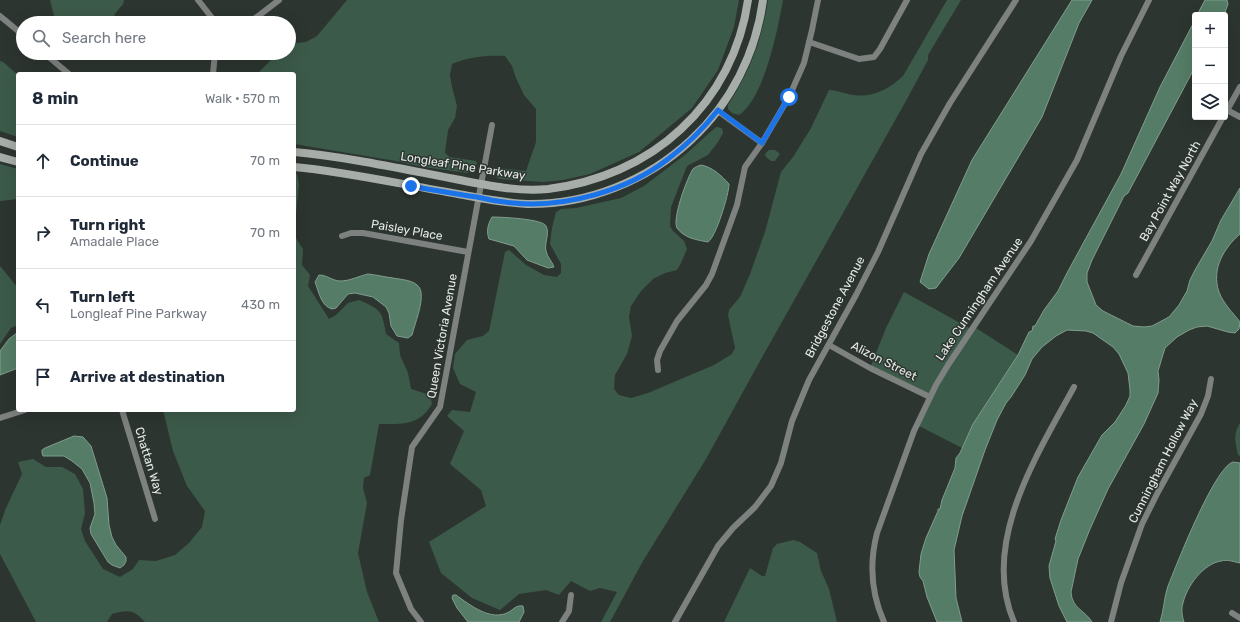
<!DOCTYPE html>
<meta charset="utf-8">
<style>
body{margin:0;font-family:Rubik,sans-serif;background:#f2f2f3;color:#1f2937}
.controls{position:absolute;right:12px;top:12px;display:grid;overflow:hidden;border-radius:4px;box-shadow:0 4px 16px #0002}
.controls button{width:36px;height:36px;display:grid;place-items:center;padding:0;border:0;border-bottom:1px solid #e0e1e3;background:#fff;color:#1f2937;font:20px sans-serif}
.stop{position:absolute;width:12px;height:12px;margin:-9px;border:3px solid #1a73e8;border-radius:50%;background:#fff}
.stop.end{background:#1a73e8;border-color:#fff;box-shadow:0 1px 4px #0008}
.list{margin:0;padding:0;list-style:none}
h2{display:flex;justify-content:space-between;align-items:center;height:52px;margin:0;padding:0 16px;font-size:17px}
h2 small{font-size:13px;font-weight:400;color:#747a83}
.list li{display:grid;grid-template-columns:26px 1fr auto;gap:12px;align-items:center;box-sizing:border-box;height:72px;padding:0 16px;border-top:1px solid #e0e1e3}
.list b{display:block;font-size:15px;white-space:nowrap}
.list p{margin:0;font-size:13px;white-space:nowrap;color:#747a83}
.list em{font-size:13px;font-style:normal;color:#747a83}
.icon{flex:none;width:22px;height:22px;fill:none;stroke:currentColor;stroke-width:2;stroke-linecap:round;stroke-linejoin:round}
.map{position:relative;flex:none;width:1240px;height:622px;overflow:hidden}
.search{position:absolute;background:#fff;box-shadow:0 4px 16px #0002;left:16px;top:16px;width:280px;height:44px;display:flex;align-items:center;gap:10px;box-sizing:border-box;padding:0 14px;border-radius:22px;color:#747a83;font-size:15px}
.panel{position:absolute;background:#fff;box-shadow:0 4px 16px #0002;left:16px;top:72px;width:280px;height:340px;border-radius:4px}
.map>svg:first-child{display:block}
</style>
<div class="map">
<svg width="1240" height="622" viewBox="0 0 1240 622">
<rect width="100%" height="100%" fill="#2d3530"/>
<g fill="#3c5a49">
<polygon points="50,0 124,0 123,4 114,15 121,23 59,23 55,20"/>
<path d="M 347,0 L 739,0 L 734,27 L 718,70 L 692,108 L 639,152 L 590,174 L 563,180 L 543,182 L 500,179 L 496,177 L 496,173 L 498,168 L 526,171 L 536,142 L 536,109 L 524,95 L 516,78 L 512,66 L 505,56 C 487,55 468,57 452,64 L 450,75 L 452,87 L 457,106 L 455,118 L 448,130 L 445,153 L 450,157 L 476,161 L 477,164 L 468,173 L 423,167 L 396,161 L 294,144 L 294,74 L 257,74 L 278,53 L 289,53 L 289,44 L 306,42 L 317,36 Z"/>
<path d="M 768,0 L 783,0 C 778,29 764,99 739,115 L 732,113 L 728,109 L 728,105 C 750,71 762,40 768,0 Z"/>
<path d="M 947,0 L 961,0 L 928,55 L 928,60 L 907,99 L 755,370 L 706,459 L 643,561 L 610,622 L 601,622 L 617,592 L 600,588 L 590,591 L 571,581 L 559,595 L 546,590 L 519,594 L 500,610 L 472,598 L 441,573 L 429,542 L 486,506 L 481,490 L 450,464 L 464,431 L 447,416 L 452,410 L 470,412 L 476,392 L 460,384 L 453,368 L 455,354 L 467,340 L 483,336 L 489,331 L 505,252 L 509,250 L 526,265 L 544,275 L 557,277 L 561,273 L 561,264 L 550,244 L 552,228 L 556,212 L 561,209 L 576,208 L 621,198 L 644,186 L 686,154 L 716,127 L 722,128 L 723,133 L 718,142 L 708,155 L 687,166 L 671,207 L 670,226 L 673,231 L 684,241 L 687,249 L 681,263 L 677,270 L 665,273 L 653,279 L 641,291 L 631,306 L 629,317 L 632,336 L 627,354 L 615,375 L 614,389 L 619,395 L 631,398 L 648,393 L 714,365 L 732,354 L 735,348 L 728,315 L 729,310 L 740,297 L 750,274 L 765,232 L 781,172 L 793,157 L 811,128 L 829,90 C 837,90 845,94 853,95 C 873,98 889,89 903,76 Z"/>
<polygon points="0,61 3,62 18,75 18,137 0,131"/>
<polygon points="769,150 775,150 780,154 775,161 771,161 766,157 765,154"/>
<polygon points="0,164 18,169 18,199 0,201"/>
<polygon points="294,174 297,174 299,184 294,234"/>
<path d="M 294,235 L 303,249 L 302,265 L 310,275 L 308,286 L 329,319 L 336,315 L 348,303 L 359,300 C 381,310 382,310 386,334 L 399,343 L 400,355 L 408,373 L 411,389 L 430,395 L 432,404 C 419,426 402,424 379,424 L 370,475 L 364,478 L 363,488 L 367,503 L 358,553 L 367,592 L 379,622 L 145,622 C 133,609 128,610 112,614 L 107,622 L 36,622 L 0,554 L 0,525 L 6,508 L 22,474 L 18,462 L 33,459 L 46,467 L 62,467 L 75,474 L 83,489 L 85,513 L 81,529 L 85,541 L 103,569 L 120,577 L 133,569 L 139,560 L 156,561 L 175,555 L 189,543 L 202,527 L 205,511 L 187,486 L 173,451 L 163,410 L 294,410 Z"/>
<polygon points="0,266 18,288 18,325 11,328 0,344"/>
<polygon points="904,292 971,329 973,326 1018,355 977,417 962,448 917,425 930,397 870,368 886,328"/>
<path d="M 1240,423 L 1240,456 L 1238,455 C 1235,441 1233,435 1240,423 Z"/>
<polygon points="793,540 800,542 817,553 821,571 829,589 837,622 724,622 750,568 762,576 765,576 773,548 777,544"/>
</g>
<g fill="#557c66" stroke="#809d8d">
<polygon points="1072,0 1092,0 1079,23 1042,117 959,258 936,288 929,289 920,282 929,254 972,160"/>
<polygon points="1205,0 1227,0 1228,4 1224,15 1197,15"/>
<path d="M 1195,20 L 1195,67 L 1128,193 L 1124,196 L 1092,260 L 1087,273 L 1087,282 L 1096,305 L 1103,311 L 1133,326 L 1144,327 L 1152,326 L 1169,317 L 1179,305 L 1187,291 L 1190,280 L 1195,270 L 1212,241 L 1221,220 L 1240,188 L 1240,234 C 1224,248 1211,269 1219,292 C 1223,303 1233,313 1240,322 L 1239,329 L 1235,333 L 1228,332 L 1207,326 L 1197,327 L 1189,330 L 1177,337 L 1165,348 L 1158,371 L 1159,380 L 1158,393 L 1144,424 L 1108,489 L 1090,529 L 1078,559 L 1071,592 C 1072,609 1085,610 1092,622 L 1067,622 L 1059,606 L 1050,578 L 1049,566 L 1056,541 L 1055,539 L 1061,520 L 1078,477 L 1102,435 L 1115,422 L 1126,405 L 1130,396 L 1130,390 L 1128,373 L 1119,354 L 1113,347 L 1093,333 L 1086,331 L 1067,330 L 1056,336 L 1042,347 L 1032,359 L 1025,375 L 1011,397 L 1006,403 L 997,420 L 985,450 L 962,516 L 954,550 L 956,598 L 962,622 L 937,622 L 927,597 L 923,581 L 920,577 L 919,572 L 921,554 L 926,538 L 938,511 L 938,509 L 940,509 L 942,500 L 955,468 L 956,458 L 960,453 L 973,424 L 1018,355 L 1029,332 L 1032,331 L 1033,326 L 1035,326 L 1044,310 L 1058,291 L 1067,273 L 1121,174 L 1160,87 Z"/>
<path d="M 701,165 C 712,167 721,175 729,184 C 729,194 716,237 708,242 C 697,240 684,238 677,228 C 672,219 687,178 693,169 C 695,167 698,166 701,165 Z"/>
<path d="M 492,217 C 502,217 543,219 546,226 C 550,234 544,243 546,251 C 547,257 552,261 554,267 L 548,268 L 527,260 L 514,246 L 489,239 C 486,231 488,224 492,217 Z"/>
<path d="M 368,274 C 377,275 385,277 393,278 C 403,280 419,280 421,292 C 423,304 415,323 412,335 L 408,338 L 397,336 L 391,326 L 389,313 L 386,307 L 373,297 L 355,293 L 348,294 L 336,308 L 332,309 C 321,306 319,292 315,282 L 319,275 C 327,275 333,281 340,281 C 350,281 359,276 368,274 Z"/>
<polygon points="18,332 18,368 0,375 0,351 9,339"/>
<polygon points="74,436 83,437 91,446 107,498 109,525 112,537 116,545 126,557 126,561 124,565 120,568 112,565 108,562 91,534 90,528 95,514 94,503 90,483 82,469 72,461 64,456 43,456 42,453 42,450 45,448"/>
<path d="M 1233,462 L 1240,463 L 1240,563 C 1234,562 1228,559 1221,561 C 1203,564 1187,586 1183,603 C 1181,609 1182,616 1184,622 L 1160,622 C 1164,610 1164,597 1168,586 C 1176,566 1214,468 1233,462 Z"/>
<path d="M 453,595 L 456,595 C 470,605 491,622 509,612 C 514,609 516,605 523,606 L 524,612 L 519,622 L 468,622 L 457,608 L 452,598 Z"/>
</g>
<g fill="none" stroke-linecap="round" stroke-linejoin="round">
<g stroke="#7d817f" stroke-width="6">
<polyline points="198,0 216,23"/>
<polyline points="0,16 23,35"/>
<polyline points="249,23 279,0"/>
<polyline points="809,42 859,59 874,57 880,49 907,0"/>
<polyline points="44,53 69,74"/>
<polyline points="213,74 215,53"/>
<polyline points="1227,110 1240,117"/>
<polyline points="718,111 762,143"/>
<polyline points="1225,114 1240,87"/>
<polyline points="342,236 351,233 363,233 468,252"/>
<polyline points="1136,275 1223,117"/>
<polyline points="829,345 870,368 930,397"/>
<polyline points="658,370 657,360 660,351 677,321 706,285 712,274 737,205 745,167 762,143 789,97 804,63 812,30 818,0"/>
<polyline points="122,410 155,519"/>
<polyline points="0,418 25,410"/>
<polyline points="1232,613 1240,618"/>
<polyline points="421,622 411,609 396,573 401,520 412,447 440,407 492,125"/>
<polyline points="562,622 569,611 571,595"/>
<polyline points="675,622 718,546 733,528 755,507 771,486 781,463 792,421 809,380 856,295 878,252 921,154 950,103 1016,0"/>
<path d="M 884,622 C 871,593 869,564 877,533 L 914,431 L 936,385 L 948,365 L 1031,241 L 1077,160 L 1121,56 L 1149,0"/>
<path d="M 1014,622 C 980,543 1037,455 1074,387"/>
<polyline points="1111,622 1121,583 1142,524 1158,492 1201,414 1208,396 1211,379"/>
</g>
<g stroke="#a7ada9" stroke-width="8">
<polyline points="0,141 18,147"/>
<path d="M 294,152 C 348,157 402,169 455,179 C 485,185 517,192 548,189 C 597,183 645,163 681,129 C 718,95 741,49 748,0"/>
<polyline points="0,157 18,162"/>
<path d="M 294,167 C 349,172 404,185 458,194 C 481,198 504,203 527,204 C 587,205 647,181 691,140 C 731,103 756,53 763,0"/>
</g>
</g>
<g fill="none" stroke-linecap="round" stroke-linejoin="round">
<path stroke="#1a73e8" stroke-width="5" d="M 411,186 C 433,190 455,194 477,197 C 489,200 501,202 513,203 C 565,208 627,191 668,159 C 687,145 703,129 718,110 L 762,143 L 789,97"/>
</g>
<g text-anchor="middle" dominant-baseline="central" stroke-width="3" stroke-linejoin="round" paint-order="stroke">
<g font-size="12" fill="#e6ebe8" stroke="#2d3530">
<text transform="translate(463 166) rotate(9)">Longleaf Pine Parkway</text>
<text transform="translate(1170 191) rotate(-61)">Bay Point Way North</text>
<text transform="translate(407 230) rotate(10)">Paisley Place</text>
<text transform="translate(979 299) rotate(-56)">Lake Cunningham Avenue</text>
<text transform="translate(835 307) rotate(-62)">Bridgestone Avenue</text>
<text transform="translate(442 336) rotate(-80)">Queen Victoria Avenue</text>
<text transform="translate(884 361) rotate(27)">Alizon Street</text>
<text transform="translate(149 461) rotate(73)">Chattan Way</text>
<text transform="translate(1163 461) rotate(-63)">Cunningham Hollow Way</text>
</g>
</g>
</svg>
<div class="controls">
<button>+</button>
<button>−</button>
<button><svg class="icon" aria-label="layers" viewBox="0 0 24 24"><path d="M12 4l9 5-9 5-9-5zM3 14l9 5 9-5"/></svg></button>
</div>
<div class="stop" style="left:789px;top:97px"></div>
<div class="stop end" style="left:411px;top:186px"></div>
<div class="search"><svg class="icon" aria-label="search" viewBox="0 0 24 24"><circle cx="10" cy="10" r="6"/><path d="M15 15l6 6"/></svg>Search here</div>
<section class="panel">
<h2>8 min<small>Walk · 570 m</small></h2>
<ul class="list">
<li><svg class="icon" aria-label="ahead" viewBox="0 0 24 24"><path d="M12 20V5M6 11l6-6 6 6"/></svg><div><b>Continue</b></div><em>70 m</em></li>
<li><svg class="icon" aria-label="right" viewBox="0 0 24 24"><path d="M7 20v-9h11M14 6l5 5-5 5"/></svg><div><b>Turn right</b><p>Amadale Place</p></div><em>70 m</em></li>
<li><svg class="icon" aria-label="left" viewBox="0 0 24 24"><path d="M17 20v-9H6M10 6l-5 5 5 5"/></svg><div><b>Turn left</b><p>Longleaf Pine Parkway</p></div><em>430 m</em></li>
<li><svg class="icon" aria-label="arrive" viewBox="0 0 24 24"><path d="M6 21V4h12l-3 4 3 4H6"/></svg><div><b>Arrive at destination</b></div></li>
</ul>
</section>
</div>
